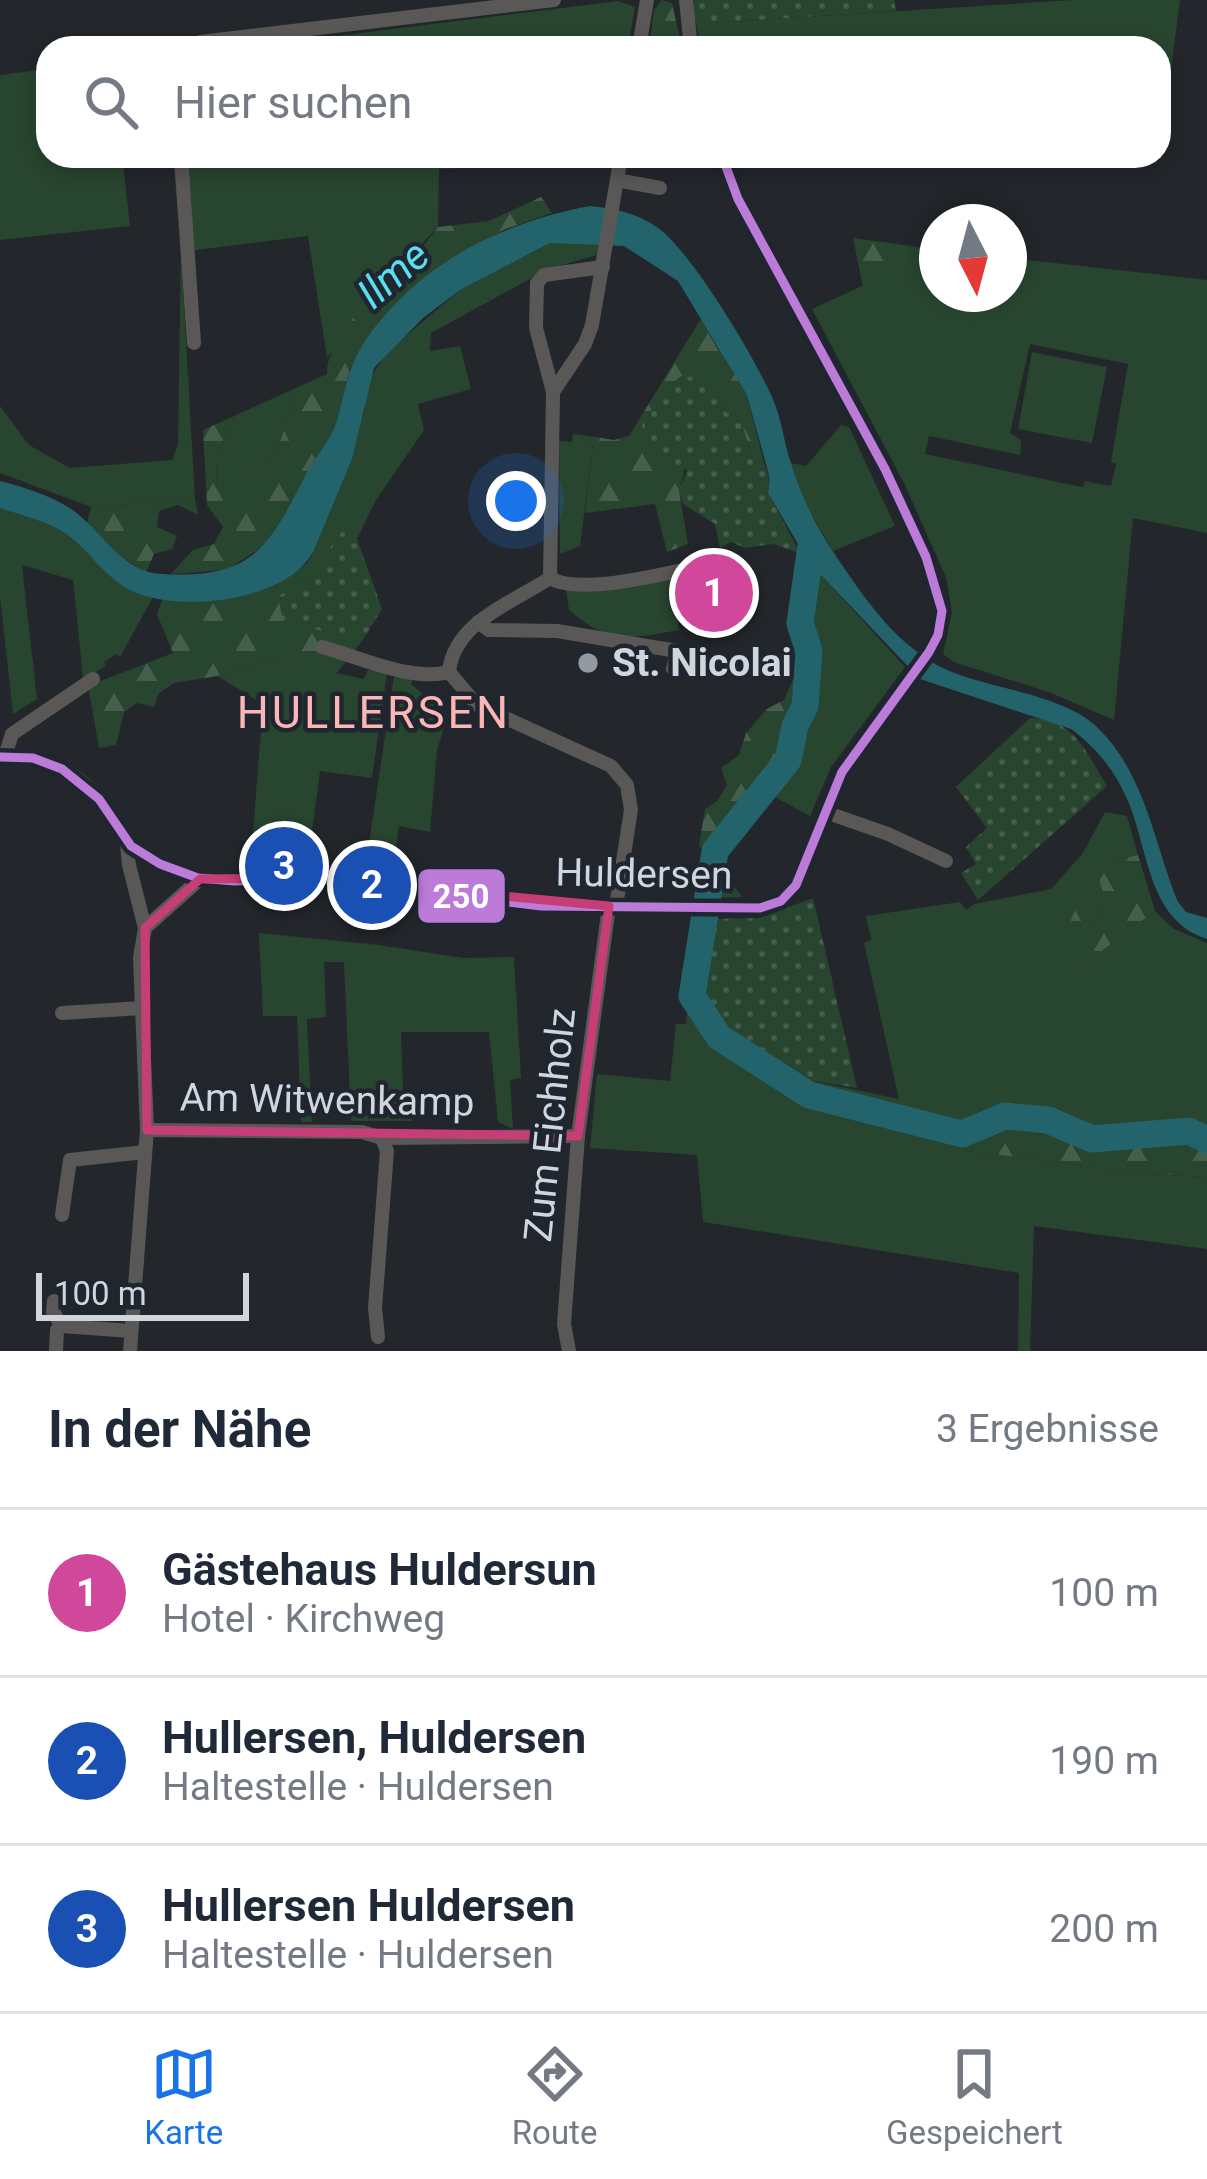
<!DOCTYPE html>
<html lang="de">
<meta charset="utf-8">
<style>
body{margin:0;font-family:Roboto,sans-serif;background:#f6f6f7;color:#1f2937}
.compass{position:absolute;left:919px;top:204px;width:108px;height:108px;border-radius:50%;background:#fff;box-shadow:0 6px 18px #0003;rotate:174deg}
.scale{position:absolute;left:36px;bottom:30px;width:213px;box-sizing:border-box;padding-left:12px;border:6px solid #d0d6dc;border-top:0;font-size:33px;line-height:42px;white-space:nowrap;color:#d0d6dc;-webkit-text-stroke:9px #1f2630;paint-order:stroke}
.you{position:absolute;left:516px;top:501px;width:42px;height:42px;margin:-30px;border:9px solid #fff;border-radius:50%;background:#1a73e8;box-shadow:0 0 0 18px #1a73e833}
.badge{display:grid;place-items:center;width:78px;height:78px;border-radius:50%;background:#1a73e8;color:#fff;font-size:39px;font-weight:700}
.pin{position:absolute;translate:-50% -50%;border:6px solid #fff;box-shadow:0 3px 12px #0006}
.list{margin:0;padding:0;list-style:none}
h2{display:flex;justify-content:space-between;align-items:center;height:156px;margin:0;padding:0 48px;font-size:51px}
h2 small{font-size:39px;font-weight:400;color:#747a83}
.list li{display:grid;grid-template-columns:78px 1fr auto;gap:36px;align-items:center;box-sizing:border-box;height:168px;padding:0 48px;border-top:3px solid #e0e1e3}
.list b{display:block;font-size:45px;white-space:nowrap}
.list p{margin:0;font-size:39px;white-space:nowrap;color:#747a83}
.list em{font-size:39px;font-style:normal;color:#747a83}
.icon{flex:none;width:66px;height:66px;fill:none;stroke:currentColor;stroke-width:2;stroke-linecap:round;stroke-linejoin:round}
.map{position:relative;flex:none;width:1207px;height:1351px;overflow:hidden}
.search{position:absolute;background:#fff;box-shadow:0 6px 18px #0003;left:36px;right:36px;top:36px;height:132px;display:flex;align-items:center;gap:30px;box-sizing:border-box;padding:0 42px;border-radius:36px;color:#747a83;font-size:45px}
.sheet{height:660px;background:#fff}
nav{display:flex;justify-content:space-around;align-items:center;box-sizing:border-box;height:168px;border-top:3px solid #e0e1e3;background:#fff;font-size:33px;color:#747a83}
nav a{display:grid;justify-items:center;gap:6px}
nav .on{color:#1a73e8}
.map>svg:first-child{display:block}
</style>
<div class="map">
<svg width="1207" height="1351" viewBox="0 0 1207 1351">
<defs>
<pattern id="forest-firs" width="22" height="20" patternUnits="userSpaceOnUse" patternTransform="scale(3)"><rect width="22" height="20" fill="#28452f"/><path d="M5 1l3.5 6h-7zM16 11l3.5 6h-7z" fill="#465f4d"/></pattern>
<pattern id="park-dots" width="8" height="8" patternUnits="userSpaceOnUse" patternTransform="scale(3)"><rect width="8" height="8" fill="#28452f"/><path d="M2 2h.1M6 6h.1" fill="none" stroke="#465f4d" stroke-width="1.8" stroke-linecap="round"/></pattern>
</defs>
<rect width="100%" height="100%" fill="#23272c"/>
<g fill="#28452f" fill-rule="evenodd">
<polygon points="1072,0 1180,0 1165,117 1159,116 1159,48 701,48 696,24"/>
<polygon points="618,1 635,7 628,48 239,48"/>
<polygon points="48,69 48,156 122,156 130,226 0,240 0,75"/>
<polygon points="173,156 489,156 488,167 439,169 438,227 378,289 327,358 308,236 181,252 195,499 91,507 0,473 0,406 29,445 70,468 172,460 178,444 181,252"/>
<polygon points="581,241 599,245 597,255 548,269 431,333 430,351 460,346 471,389 418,404 424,430 376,500 357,539 342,533 303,584 295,572 308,562 314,550 364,412 367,383 387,352 460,290 550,243"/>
<path d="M 911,246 L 937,250 L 937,294 L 1009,294 L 1009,258 L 1207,280 L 1207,533 L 1133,518 L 1114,720 L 1051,693 L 954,662 L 943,654 L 952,612 L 946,577 L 904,483 L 812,309 L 916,261 ZM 1030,344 L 1128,364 L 1111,462 L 1116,464 L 1111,486 L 1085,481 L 1083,487 L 1072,485 L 925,454 L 929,436 L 1020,455 L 1021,440 L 1010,433 Z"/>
<polygon points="1032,352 1107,367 1092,443 1018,429"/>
<polygon points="298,387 275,457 231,494 216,489 217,457 234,416"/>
<polygon points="841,425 849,427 895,526 833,551 804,502 791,463 806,466"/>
<polygon points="573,434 590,436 589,444 593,446 580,546 560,554 559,441 572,442"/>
<path d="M 0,508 C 22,516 52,522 70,537 C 99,561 114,588 153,597 L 120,657 L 116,654 L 104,662 L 106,666 L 83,679 L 73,580 L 22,565 L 37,699 L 13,714 L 0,597 Z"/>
<polygon points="821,575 905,667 831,767 810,816 771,795 792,763 812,703 814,647 808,617 817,576"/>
<path d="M 674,579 L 679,630 C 630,639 608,644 569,610 L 566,590 Z"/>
<polygon points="268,659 364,679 368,670 387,673 372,778 320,771 311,839 253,832 263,704 217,676"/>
<polygon points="394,676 413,680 411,684 448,715 437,750 430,832 399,826 391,881 364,877"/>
<polygon points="1105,812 1127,816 1138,855 1113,861 1106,903 1091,925 1078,907 1083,963 1155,911 1174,929 1207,943 1207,1150 1186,1139 1091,1145 1046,1127 962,1150 1147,1174 1207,1177 1207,1249 1034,1226 1030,1351 1018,1351 1019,1273 703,1222 697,1155 590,1148 597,1074 670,1081 676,1024 686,1024 697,918 711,919 699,995 726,1031 808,1080 899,1099 864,943 871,940 866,916 960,902 966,910 974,904 1051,889 1083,853"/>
<polygon points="259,933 379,945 463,958 514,957 521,1078 510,1080 513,1129 498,1122 489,1032 401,1032 403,1091 412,1092 412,1121 351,1121 344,962 324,962 326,1017 307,1019 312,1122 301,1122 297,1016 263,1016"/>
</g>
<g fill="url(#forest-firs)">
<polygon points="662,0 672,3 682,48 649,48 654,10"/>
<path d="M 541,197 L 552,213 L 503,230 L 364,342 L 350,369 L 337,424 L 270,542 L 226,570 L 171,574 L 193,550 L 214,544 L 223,527 L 207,505 L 203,430 L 234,416 L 217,457 L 216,488 L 231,493 L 275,457 L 298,387 L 327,374 C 326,334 396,272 424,245 L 438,227 L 489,221 Z"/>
<polygon points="853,238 911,246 917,261 863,287"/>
<polygon points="702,317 747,395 764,463 753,462 742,424 726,412 710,380 679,490 688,544 667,552 655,504 585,513 593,446 589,444 590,436 614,440 629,436"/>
<polygon points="195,499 198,515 178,505 159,511 157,527 177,536 172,549 154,554 146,572 121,557 87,523 91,507"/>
<polygon points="800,553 817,576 808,617 817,667 812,703 792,763 725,854 718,871 719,880 735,887 742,897 697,898 710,855 699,846 705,809 717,801 727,785 721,768 739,755 746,733 767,709 784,700 795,675 795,655 788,629"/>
<path d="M 295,572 L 303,584 L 283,620 L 362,641 L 336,674 L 268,659 L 217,676 L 174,683 L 159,693 L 154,707 L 137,703 L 124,712 L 116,745 L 99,748 L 88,686 L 173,653 L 157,614 L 163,598 C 204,604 260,598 295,572 Z"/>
<polygon points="1138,855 1155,911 1084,964 1067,929 1077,906 1092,924 1106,903 1098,876 1113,861"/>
<polygon points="1011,1123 1046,1127 1091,1145 1186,1139 1207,1150 1207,1177 1147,1174 961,1150 969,1139"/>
</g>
<g fill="url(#park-dots)">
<polygon points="695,0 894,0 896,11 696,24 691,5"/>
<polygon points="681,376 710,379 726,412 742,424 753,462 764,463 770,479 768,493 800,553 773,544 745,548 731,542 720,548 715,524 683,504 679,490 687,471 684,465 672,474 653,457 642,425 663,391"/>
<polygon points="342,532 357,539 382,609 362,641 283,621 278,596 303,584"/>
<path d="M 1030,718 C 1076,720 1085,751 1107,786 L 978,900 L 961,873 L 976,864 L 966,847 L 987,828 L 956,787 Z"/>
<polygon points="813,898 857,1088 808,1080 726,1031 699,995 711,919 760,918"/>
</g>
<path fill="#22636c" d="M 590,206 C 614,208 637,213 658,228 C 691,251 758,362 774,402 C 782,421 784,443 791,463 C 801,496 815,525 834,553 C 864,598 897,647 947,670 C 991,689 1066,695 1099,729 C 1146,776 1154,844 1178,902 L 1186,912 L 1207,918 L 1207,939 C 1148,920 1149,851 1128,801 C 1116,772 1096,747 1071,729 L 920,679 L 821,575 L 817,576 L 768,493 L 770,479 L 747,395 L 678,281 L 624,246 L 550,243 L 460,290 L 423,318 L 374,368 L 352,459 L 314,550 C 289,601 182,613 134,592 C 106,579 93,555 70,537 C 52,522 22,516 0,508 L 0,481 C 23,487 47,494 68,507 C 101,527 119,572 162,574 C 253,579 268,548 305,476 C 314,458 331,440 337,421 C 345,394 347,369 363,344 C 416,265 499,223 590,206 Z"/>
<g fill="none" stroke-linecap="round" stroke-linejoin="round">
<polyline stroke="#22636c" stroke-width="27" points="811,546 800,623 809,651 805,706 795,726 788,760 715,851 692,996 719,1037 809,1095 962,1134 1005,1116 1048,1120 1092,1139 1189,1131 1207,1140"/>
<g stroke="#595857" stroke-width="14">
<polyline points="686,0 691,48"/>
<polyline points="183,48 200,42 554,0"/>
<polyline points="639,48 647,0"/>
<polyline points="181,156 194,343"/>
<polyline points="617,180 660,188"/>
<polyline points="553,392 536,328 537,283 544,275 603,267"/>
<path d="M 550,578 C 582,597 675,571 713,563"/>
<polyline points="478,622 489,630 557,631 677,651 673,669"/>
<path d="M 322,647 C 359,657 411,682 449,672"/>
<polyline points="5,756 12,734 93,679"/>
<path d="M 0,757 C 47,752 83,775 109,812 C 115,822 120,835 128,843 C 136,851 150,858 160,864 C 212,892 258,877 313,878 L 541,906 L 722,909 L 760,908 L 781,901 L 796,885 L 842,772 L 929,652 L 938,635 L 942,611 L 926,557 L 885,469 L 738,199 L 722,156"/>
<polyline points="825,812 888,834 946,861"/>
<polyline points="127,843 129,865 145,928 140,958 147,1130 130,1351"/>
<path d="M 616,906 L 631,810 L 627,785 L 611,766 L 477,705 L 449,672 C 454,622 512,603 550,578 L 553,392 L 585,344 L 592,325 L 621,156"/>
<polyline points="145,928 200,879"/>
<polyline points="62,1013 142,1008"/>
<polyline points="147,1130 362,1132 382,1138 578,1136"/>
<polyline points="62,1215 70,1160 145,1152"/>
<polyline points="54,1301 53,1312 62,1326"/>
<polyline points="378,1337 375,1308 387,1151 382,1138"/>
<polyline points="56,1351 57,1330 62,1326 131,1331"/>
<polyline points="569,1351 564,1324 578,1136 609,906"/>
</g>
<g stroke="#1f2630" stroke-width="18">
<polyline id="bus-1" points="0,757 33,758 62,769 99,799 131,846 160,864 198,878 235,881 313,878 541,906 760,908 781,901 796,885 842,772 929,652 938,635 942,611 926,557 885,469 738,199 722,156"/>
</g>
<use href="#bus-1" stroke="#bd7bd9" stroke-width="9"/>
</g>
<path fill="none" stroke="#c53e75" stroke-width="9" stroke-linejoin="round" d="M 313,878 L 609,906 L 578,1136 L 147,1130 L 145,928 L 200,879 Z"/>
<circle fill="#93999e" stroke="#1f2630" stroke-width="4.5" cx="588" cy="663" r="12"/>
<g text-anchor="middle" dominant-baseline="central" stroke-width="9" stroke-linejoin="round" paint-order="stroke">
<g font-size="39" font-weight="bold" fill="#d0d6dc" stroke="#1f2630" text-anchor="start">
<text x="612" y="663">St. Nicolai</text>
</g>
<g font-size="39" fill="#d0d6dc" stroke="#1f2630">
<text transform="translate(644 874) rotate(1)">Huldersen</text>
<text transform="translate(327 1100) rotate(1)">Am Witwenkamp</text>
<text transform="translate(550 1125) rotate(-84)">Zum Eichholz</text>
</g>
<g font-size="42" font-style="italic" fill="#59dfef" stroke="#1f2630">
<text transform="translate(393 274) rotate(-41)">Ilme</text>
</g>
<g font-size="45" letter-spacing="3" fill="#fbb6b5" stroke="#1f2630">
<text x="374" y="712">HULLERSEN</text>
</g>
</g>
<rect stroke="#1f2630" stroke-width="4.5" x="416" y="867" width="91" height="58" rx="12" fill="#bd7bd9"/>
<g font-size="33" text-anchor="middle" font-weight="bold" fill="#fff">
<text x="461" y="908">250</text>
</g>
</svg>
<svg class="compass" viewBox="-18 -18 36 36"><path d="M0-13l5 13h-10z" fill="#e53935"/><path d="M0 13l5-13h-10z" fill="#747a83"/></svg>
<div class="scale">100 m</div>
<div class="you"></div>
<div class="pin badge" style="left:714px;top:593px;background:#d1479c">1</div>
<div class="pin badge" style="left:372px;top:885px;background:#1a4fb4">2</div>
<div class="pin badge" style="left:284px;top:866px;background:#1a4fb4">3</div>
<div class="search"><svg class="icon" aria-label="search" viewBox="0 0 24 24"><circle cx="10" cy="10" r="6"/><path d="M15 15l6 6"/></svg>Hier suchen</div>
</div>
<section class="sheet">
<h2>In der Nähe<small>3 Ergebnisse</small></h2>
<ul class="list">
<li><span class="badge" style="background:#d1479c">1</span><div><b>Gästehaus Huldersun</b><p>Hotel · Kirchweg</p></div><em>100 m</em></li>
<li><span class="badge" style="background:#1a4fb4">2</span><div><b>Hullersen, Huldersen</b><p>Haltestelle · Huldersen</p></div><em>190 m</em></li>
<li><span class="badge" style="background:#1a4fb4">3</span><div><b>Hullersen Huldersen</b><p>Haltestelle · Huldersen</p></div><em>200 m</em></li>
</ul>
</section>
<nav>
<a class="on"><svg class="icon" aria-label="map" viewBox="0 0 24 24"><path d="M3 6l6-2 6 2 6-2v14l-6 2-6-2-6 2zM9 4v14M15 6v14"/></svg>Karte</a>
<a><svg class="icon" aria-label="directions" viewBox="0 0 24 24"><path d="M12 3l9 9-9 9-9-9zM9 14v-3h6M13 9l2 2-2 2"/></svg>Route</a>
<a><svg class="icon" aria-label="saved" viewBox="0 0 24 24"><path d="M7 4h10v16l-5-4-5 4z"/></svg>Gespeichert</a>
</nav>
